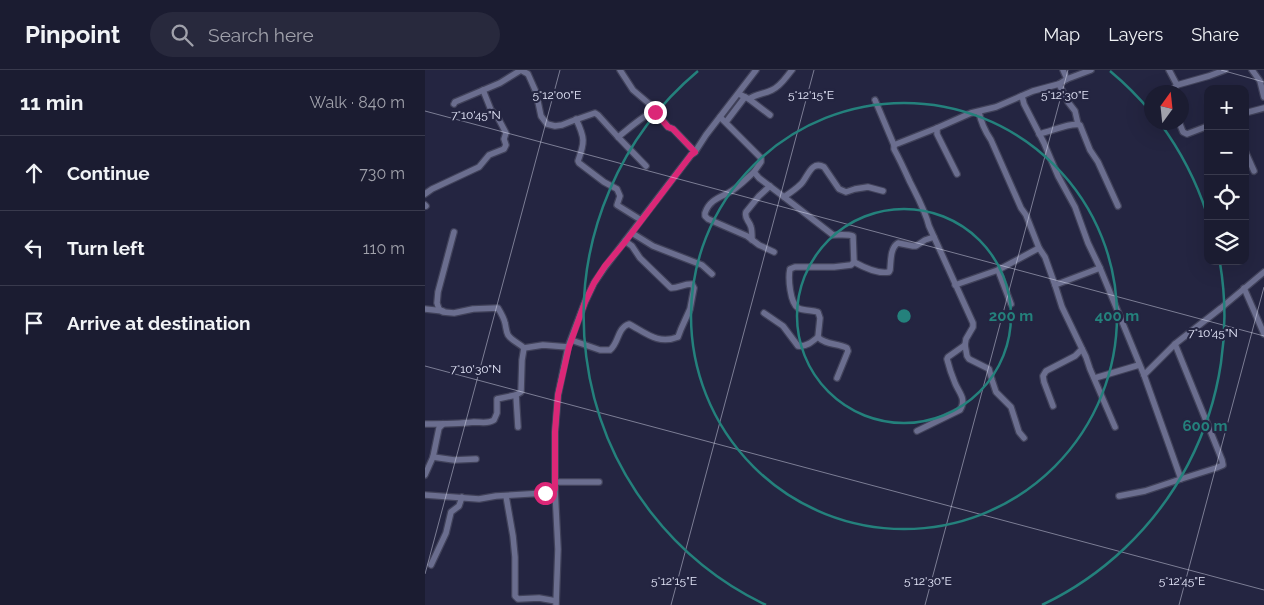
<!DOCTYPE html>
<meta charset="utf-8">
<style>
body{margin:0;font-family:Raleway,sans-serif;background:#28293d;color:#f1f3f6}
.controls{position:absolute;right:15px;top:15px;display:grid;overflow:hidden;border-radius:10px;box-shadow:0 5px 20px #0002}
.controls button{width:45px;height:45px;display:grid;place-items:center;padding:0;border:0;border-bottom:1px solid #393a4d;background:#1b1c31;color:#f1f3f6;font:25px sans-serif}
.compass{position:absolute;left:719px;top:15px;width:45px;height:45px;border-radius:50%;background:#1b1c31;box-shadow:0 5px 20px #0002;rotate:15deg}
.stop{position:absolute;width:15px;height:15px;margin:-11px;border:4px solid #db2777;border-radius:50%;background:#fff}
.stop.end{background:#db2777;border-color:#fff;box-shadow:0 1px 5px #0008}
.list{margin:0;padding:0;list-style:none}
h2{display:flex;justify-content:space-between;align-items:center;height:65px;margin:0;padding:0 20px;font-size:21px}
h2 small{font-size:16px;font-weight:400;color:#a0a1ab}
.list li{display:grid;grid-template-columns:32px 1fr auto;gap:15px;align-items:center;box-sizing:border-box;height:75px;padding:0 20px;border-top:1px solid #393a4d}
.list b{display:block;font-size:19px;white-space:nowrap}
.list em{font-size:16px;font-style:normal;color:#a0a1ab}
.icon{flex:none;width:28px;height:28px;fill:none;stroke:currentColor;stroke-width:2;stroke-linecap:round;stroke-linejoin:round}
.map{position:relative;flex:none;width:839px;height:535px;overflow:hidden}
header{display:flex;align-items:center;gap:30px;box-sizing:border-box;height:70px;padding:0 25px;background:#1b1c31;border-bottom:1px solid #393a4d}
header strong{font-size:24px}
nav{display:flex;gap:28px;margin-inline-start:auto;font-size:18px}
.search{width:350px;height:45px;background:#28293d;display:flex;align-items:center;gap:12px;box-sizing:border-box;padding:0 18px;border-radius:28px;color:#a0a1ab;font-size:19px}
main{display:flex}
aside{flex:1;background:#1b1c31}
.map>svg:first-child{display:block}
</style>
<header>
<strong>Pinpoint</strong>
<div class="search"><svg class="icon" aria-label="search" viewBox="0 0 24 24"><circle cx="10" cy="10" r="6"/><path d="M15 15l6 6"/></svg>Search here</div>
<nav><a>Map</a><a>Layers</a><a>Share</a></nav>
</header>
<main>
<aside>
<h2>11 min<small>Walk · 840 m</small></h2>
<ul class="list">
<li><svg class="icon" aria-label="ahead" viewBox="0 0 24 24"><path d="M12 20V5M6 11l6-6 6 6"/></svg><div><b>Continue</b></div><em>730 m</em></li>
<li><svg class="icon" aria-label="left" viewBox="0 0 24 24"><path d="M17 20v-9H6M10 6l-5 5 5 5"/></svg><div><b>Turn left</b></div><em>110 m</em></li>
<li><svg class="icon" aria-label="arrive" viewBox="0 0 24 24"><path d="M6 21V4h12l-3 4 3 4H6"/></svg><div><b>Arrive at destination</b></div></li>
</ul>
</aside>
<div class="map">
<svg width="839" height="535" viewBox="0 0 839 535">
<rect width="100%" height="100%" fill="#242541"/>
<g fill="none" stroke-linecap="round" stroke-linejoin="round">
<g stroke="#41425a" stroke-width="8">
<g id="minor">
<polyline points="195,0 208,20 228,37 230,41"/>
<polyline points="638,0 642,9"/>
<polyline points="744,0 752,15 745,22"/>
<polyline points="827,0 835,11 839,27"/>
<polyline points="634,14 643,32 650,41 653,54"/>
<polyline points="752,15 784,6 800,0"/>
<polyline points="314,24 324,29 345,45"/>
<polyline points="597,26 599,34 619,73 633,106 650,137 663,173 675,198 719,305 756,409 720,421 694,426"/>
<path d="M 324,29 C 331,24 339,24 347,20 C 356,16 361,7 367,0"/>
<path d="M 450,30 L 469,75 L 469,79 C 475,90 480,101 485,112 C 492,126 500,140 504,156 L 548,253 L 548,257 L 541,269 L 540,275 L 542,286 L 544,289 L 564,299 L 567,310 L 571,322 L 586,337 L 594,362 L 599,368"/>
<polyline points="29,34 30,32 75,13 96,0 103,4 111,22 116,46 122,54 130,56 137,55 147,51 170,43 173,45 193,67 221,96"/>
<path d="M 554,42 C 556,53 560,61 566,70 L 596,138 L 601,145 L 614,178 L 620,187 L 630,215"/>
<polyline points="820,43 839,38"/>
<path d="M 295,47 L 336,88 L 336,92 L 329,102 L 334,108 L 359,127 L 408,165 C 415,165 422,164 428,166 L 429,192 L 426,195 L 409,197 L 370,197 L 365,199 C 363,208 365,233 373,238 C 379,241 387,240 393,242 L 395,248 L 393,267 C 387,272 381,277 373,276 L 358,256 L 339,243"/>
<path d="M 151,49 C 160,68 160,72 153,91 L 154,93 L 179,112 L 192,119 L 195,126 L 192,135 L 216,150"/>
<polyline points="301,52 320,27"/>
<polyline points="754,52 758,62 762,64 783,56"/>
<polyline points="512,58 512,64 532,104"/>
<path d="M 614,64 C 625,62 646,52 655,55 L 665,80 L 673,92 L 693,136"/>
<path d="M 193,67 C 201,61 221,43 230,41 L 243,57 L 248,59 L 270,82"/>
<polyline points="469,75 512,58 546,43 571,37 608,21 634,14 642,9 666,0"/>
<polyline points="820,81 829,101"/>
<path d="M 329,102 C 321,109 313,118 303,123 C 293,128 284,131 280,143 L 280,146 L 283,149 L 322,166 L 334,175 L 349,182"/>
<polyline points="0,124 7,119 54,97 64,85 79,79 81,75 79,69 81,63 72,46 66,40 58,20"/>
<path d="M 359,127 C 365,123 371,119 376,114 C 383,107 386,90 399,97 L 414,119 L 421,122 L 430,119 L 443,117 L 458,121"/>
<polyline points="0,135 1,136"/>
<path d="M 29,162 L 13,222 L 12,233 L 14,239 L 18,242 L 29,243 L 48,239 L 73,238 C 76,243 79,248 80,253 C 81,257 81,261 83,265 C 87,271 94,273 99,278"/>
<polyline points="207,163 228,176 277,195 287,204"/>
<path d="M 327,170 C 327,166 327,160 326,157 C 324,150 319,149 321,142 L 334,126 L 345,116"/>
<path d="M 429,192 C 438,197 453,204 464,202 L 465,200 C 466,191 465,178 473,173 L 488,176 L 491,176 L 500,170 L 509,167"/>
<polyline points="675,198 630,215 637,237 661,287 665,299 690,357"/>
<polyline points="573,200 586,234"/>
<polyline points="530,215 573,200 614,178"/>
<polyline points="819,218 839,264"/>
<polyline points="0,239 18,241"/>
<path d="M 393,267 C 400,275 413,273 422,278 L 423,281 L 412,308"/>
<path d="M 146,270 L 175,280 L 185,280 C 194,273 192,258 204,254 C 221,263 233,275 253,267 L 256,259 L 265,239 L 269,218 L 267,214 C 257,214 255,218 246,218 L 215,188 L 207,176 L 200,171"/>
<polyline points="750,274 797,390 798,395 791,398 756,409"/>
<polyline points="719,305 750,274 796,238 839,202"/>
<polyline points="670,308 714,295"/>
<polyline points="91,325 93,357"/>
<polyline points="628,336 619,312 618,306 621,301 650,286 657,279"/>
<path d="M 0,354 C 17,354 32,354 49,352 C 57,352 63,354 69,350 L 72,343 L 72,329 L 91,325 L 96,322 L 97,290 L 99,278 L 118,275 L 143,277"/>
<path d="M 492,361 L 535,340 C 542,329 534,323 530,313 C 527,306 524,297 522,289 L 523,287 L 540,275"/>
<polyline points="8,387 29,390 51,389"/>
<polyline points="0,405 8,387 14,358 18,354"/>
<polyline points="130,412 174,412"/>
<polyline points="0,425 54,429 71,426 120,423 130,419"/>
<polyline points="81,426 88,466 90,487 90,526 93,529 114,528 131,531"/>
<polyline points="6,495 21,463 26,442 34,436 37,427"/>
<polyline points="131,535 133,479 130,419 130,362 133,325 143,277 160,232 169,213 180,197 200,171 266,85 270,82 281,65 331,0"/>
</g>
</g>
<use href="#minor" stroke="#6b6e8f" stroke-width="5.5"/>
</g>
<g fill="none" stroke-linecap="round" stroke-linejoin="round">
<polyline stroke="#db2777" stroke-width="6" points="120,423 130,419 130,362 133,325 144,277 160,232 169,213 180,196 200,172 266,85 270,82 248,59 243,57 230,42"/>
</g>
<path fill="none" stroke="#e6e8fb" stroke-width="1" stroke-opacity="0.45" d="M 796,0 L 839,12M 0,41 L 839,266M 0,296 L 839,520M 0,504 L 135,0M 246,535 L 389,0M 500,535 L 643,0M 754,535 L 839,217"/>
<g fill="none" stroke="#24817c" stroke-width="2.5">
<circle cx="479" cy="246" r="107"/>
<circle cx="479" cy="246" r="213"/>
<path d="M341 535A320 320 0 0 1 273 1M685 1A320 320 0 0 1 726 42M735 53A320 320 0 0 1 782 144M795 193A320 320 0 0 1 617 535"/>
</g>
<g font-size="12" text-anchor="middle" fill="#e6e8fb" stroke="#242541" stroke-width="4.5" stroke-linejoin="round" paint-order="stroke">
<text x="132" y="29">5°12'00"E</text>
<text x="386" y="29">5°12'15"E</text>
<text x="640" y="29">5°12'30"E</text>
<text x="51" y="49">7°10'45"N</text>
<text x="788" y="267">7°10'45"N</text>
<text x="51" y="303">7°10'30"N</text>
<text x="249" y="515">5°12'15"E</text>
<text x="503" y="515">5°12'30"E</text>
<text x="757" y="515">5°12'45"E</text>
</g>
<circle cx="479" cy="246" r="8" fill="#24817c" stroke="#242541" stroke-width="2.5"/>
<g font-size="15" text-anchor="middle" font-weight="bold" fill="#24817c" stroke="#242541" stroke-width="4.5" stroke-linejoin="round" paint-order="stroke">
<text x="586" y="251">200 m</text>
<text x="692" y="251">400 m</text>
<text x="780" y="361">600 m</text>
</g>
</svg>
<div class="controls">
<button>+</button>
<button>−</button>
<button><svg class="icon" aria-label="locate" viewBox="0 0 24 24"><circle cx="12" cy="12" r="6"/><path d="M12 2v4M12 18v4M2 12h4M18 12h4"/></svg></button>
<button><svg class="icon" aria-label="layers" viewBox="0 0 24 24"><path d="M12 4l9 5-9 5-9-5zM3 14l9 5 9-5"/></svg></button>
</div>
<svg class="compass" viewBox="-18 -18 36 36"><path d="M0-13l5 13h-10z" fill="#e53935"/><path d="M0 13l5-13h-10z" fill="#a0a1ab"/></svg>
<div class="stop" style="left:120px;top:423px"></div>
<div class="stop end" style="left:230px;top:42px"></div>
</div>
</main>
